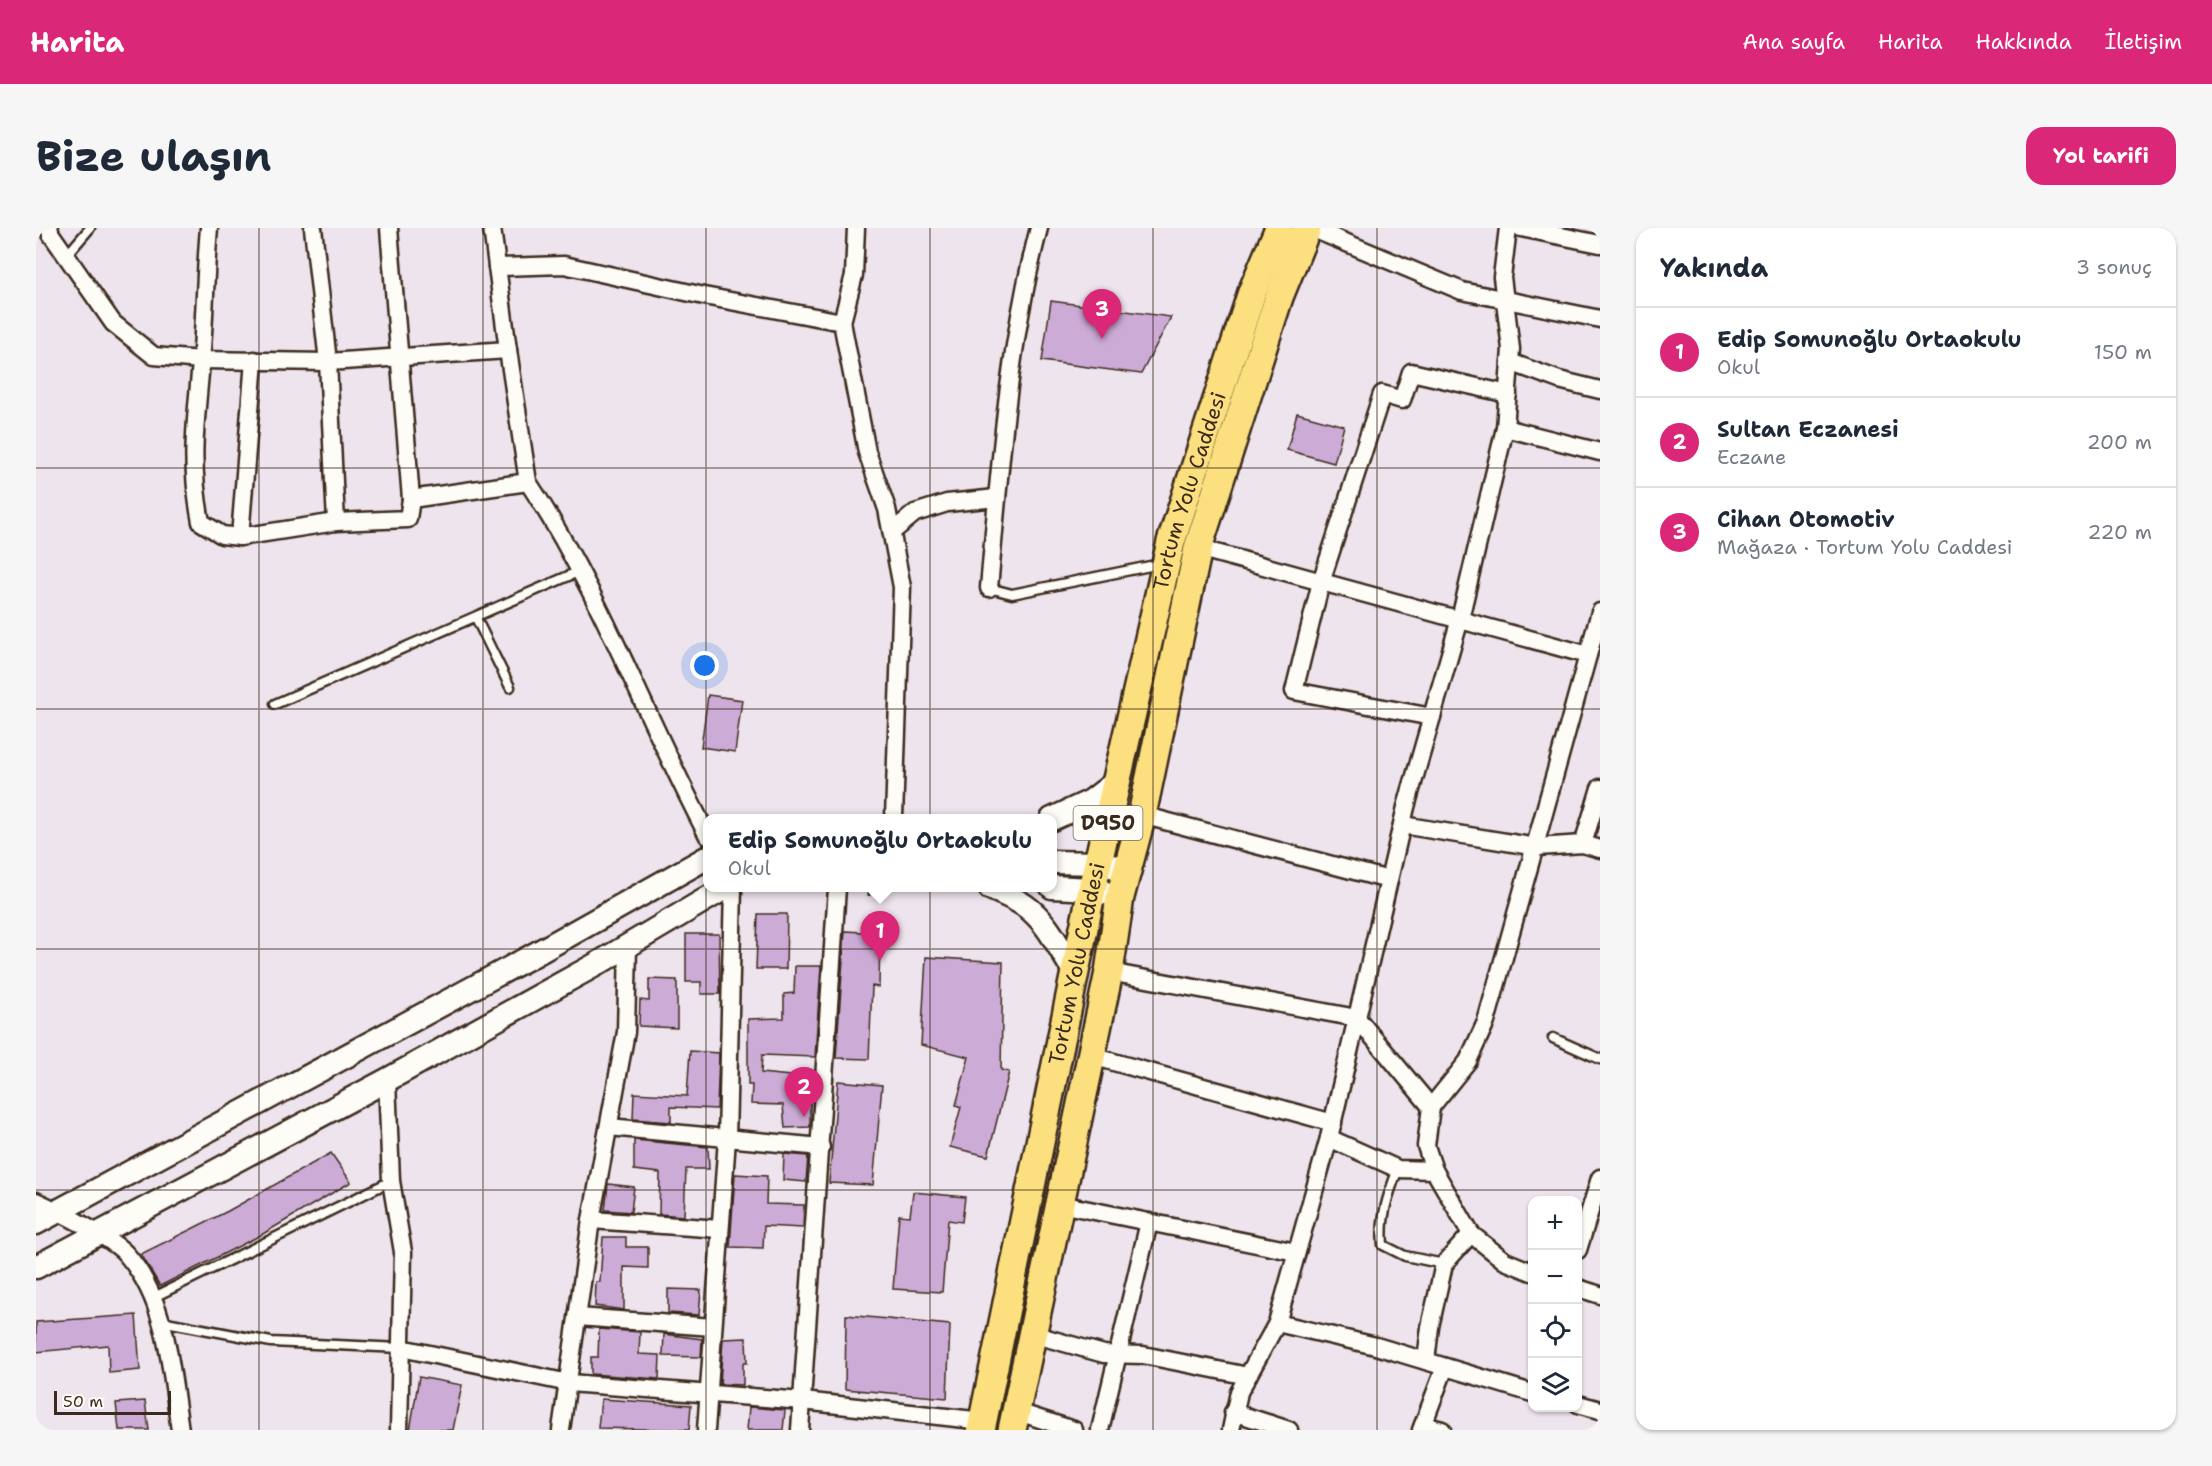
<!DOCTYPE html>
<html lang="tr">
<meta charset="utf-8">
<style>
body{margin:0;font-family:"Shantell Sans",sans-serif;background:#f6f6f7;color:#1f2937}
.controls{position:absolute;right:18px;bottom:18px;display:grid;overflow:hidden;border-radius:12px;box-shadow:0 2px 4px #0004}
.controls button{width:54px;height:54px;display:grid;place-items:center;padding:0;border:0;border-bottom:2px solid #e0e1e3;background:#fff;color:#1f2937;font:30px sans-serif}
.scale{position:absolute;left:18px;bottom:15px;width:117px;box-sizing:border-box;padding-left:6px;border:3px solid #3b2a1e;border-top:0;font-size:16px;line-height:21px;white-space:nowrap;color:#3b2a1e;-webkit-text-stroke:4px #fdfcf7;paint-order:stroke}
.you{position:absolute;left:669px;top:438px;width:21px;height:21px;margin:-15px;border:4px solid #fff;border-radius:50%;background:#1a73e8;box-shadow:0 0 0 9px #1a73e833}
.badge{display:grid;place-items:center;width:39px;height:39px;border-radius:50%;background:#db2777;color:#fff;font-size:20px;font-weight:700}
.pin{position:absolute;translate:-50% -50px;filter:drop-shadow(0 2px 3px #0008)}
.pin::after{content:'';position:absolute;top:32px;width:21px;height:18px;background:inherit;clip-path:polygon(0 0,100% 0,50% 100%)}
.popup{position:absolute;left:667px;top:586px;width:354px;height:78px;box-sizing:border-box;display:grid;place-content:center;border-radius:12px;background:#fff;filter:drop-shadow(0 2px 4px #0005);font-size:20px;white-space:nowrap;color:#747a83}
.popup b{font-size:22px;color:#1f2937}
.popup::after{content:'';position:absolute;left:50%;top:100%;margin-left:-12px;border:12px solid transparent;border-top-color:#fff}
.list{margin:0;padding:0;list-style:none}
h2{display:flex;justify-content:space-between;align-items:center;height:78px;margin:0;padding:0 24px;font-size:26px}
h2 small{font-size:20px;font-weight:400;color:#747a83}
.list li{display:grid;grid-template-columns:39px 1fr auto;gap:18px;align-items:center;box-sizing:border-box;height:90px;padding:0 24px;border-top:2px solid #e0e1e3}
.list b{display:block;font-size:22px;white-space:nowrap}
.list p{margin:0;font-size:20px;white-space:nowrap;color:#747a83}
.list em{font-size:20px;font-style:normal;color:#747a83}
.icon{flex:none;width:33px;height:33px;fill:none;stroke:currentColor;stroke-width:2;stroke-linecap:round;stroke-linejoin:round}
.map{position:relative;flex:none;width:1564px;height:1202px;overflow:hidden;border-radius:18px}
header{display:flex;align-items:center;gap:36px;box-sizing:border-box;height:84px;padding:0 30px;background:#db2777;color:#fff}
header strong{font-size:28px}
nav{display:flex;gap:33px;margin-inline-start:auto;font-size:21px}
.intro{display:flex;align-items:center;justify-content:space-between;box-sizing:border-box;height:144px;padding:0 36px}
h1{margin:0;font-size:42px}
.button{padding:15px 27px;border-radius:18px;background:#db2777;color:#fff;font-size:21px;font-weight:700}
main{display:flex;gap:36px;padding:0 36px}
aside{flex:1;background:#fff;border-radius:18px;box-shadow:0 2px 4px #0004}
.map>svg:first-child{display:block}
</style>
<header>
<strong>Harita</strong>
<nav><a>Ana sayfa</a><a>Harita</a><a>Hakkında</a><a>İletişim</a></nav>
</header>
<div class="intro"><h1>Bize ulaşın</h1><a class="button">Yol tarifi</a></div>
<main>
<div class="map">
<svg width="1564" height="1202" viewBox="0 0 1564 1202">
<rect width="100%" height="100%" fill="#eee4ed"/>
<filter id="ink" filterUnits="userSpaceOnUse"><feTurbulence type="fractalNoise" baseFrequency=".0167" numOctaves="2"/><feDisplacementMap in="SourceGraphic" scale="12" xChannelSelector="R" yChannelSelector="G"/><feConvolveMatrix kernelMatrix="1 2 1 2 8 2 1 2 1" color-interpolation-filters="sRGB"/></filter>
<g filter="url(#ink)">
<g fill="#ccabd6" stroke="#3b2a1e" stroke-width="1.5">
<polygon points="1015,73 1135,89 1105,146 1006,133"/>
<polygon points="1261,185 1308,198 1298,235 1251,222"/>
<polygon points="672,467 706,472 699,524 665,519"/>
<polygon points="722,686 751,686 750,741 720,741"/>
<polygon points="809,703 844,705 843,759 836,758 833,831 800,830"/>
<polygon points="650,706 683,706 684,766 665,766 665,754 650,754"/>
<polygon points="890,729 967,734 965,842 973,844 952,928 914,919 925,879 920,877 933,829 885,817"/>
<polygon points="759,738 785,738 779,829 726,827 725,845 774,850 774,899 749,900 747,877 715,876 716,857 712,857 712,791 748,790 748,766 758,765"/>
<polygon points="613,751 641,752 641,800 603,798 604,772 613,773"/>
<polygon points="654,823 683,825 681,881 635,879 635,894 597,891 598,865 651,868"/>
<polygon points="802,853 846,857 837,957 793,955"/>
<polygon points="598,912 672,919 673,941 650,941 648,988 623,986 624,945 598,942"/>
<polygon points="295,925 315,954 225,1007 124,1058 105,1026 192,983"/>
<polygon points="748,926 772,928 770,954 747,952"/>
<polygon points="699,946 731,948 730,976 768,977 767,1000 728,998 727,1020 694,1019"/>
<polygon points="572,956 598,959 595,984 569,982"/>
<polygon points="877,964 929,969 926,994 912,992 906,1064 857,1061 863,987 874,988"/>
<polygon points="567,1009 590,1009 590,1019 612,1019 612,1040 588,1039 588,1082 559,1078 560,1054 564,1054"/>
<polygon points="632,1061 665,1062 663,1087 632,1085"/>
<polygon points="100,1087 104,1142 73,1145 72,1117 0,1124 0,1094"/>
<polygon points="810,1087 914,1097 911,1170 809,1161"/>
<polygon points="563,1101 604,1104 603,1126 624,1127 623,1151 555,1146 555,1129 562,1129"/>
<polygon points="628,1106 666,1111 665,1129 627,1128"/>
<polygon points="710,1110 711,1135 707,1135 707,1157 684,1156 687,1111"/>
<polygon points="383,1149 426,1157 417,1202 374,1202"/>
<polygon points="565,1171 655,1177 653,1202 562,1200"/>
<polygon points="109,1173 113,1202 83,1202 80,1175"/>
<polygon points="713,1179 749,1182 747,1202 711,1202"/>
</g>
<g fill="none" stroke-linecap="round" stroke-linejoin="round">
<g stroke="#3b2a1e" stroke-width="13">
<g id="service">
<polyline points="30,28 54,0"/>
<polyline points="953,360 976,366 1124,336"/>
<polyline points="440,390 474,459"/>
<polyline points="239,476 544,343"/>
<polyline points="1517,810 1564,831"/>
<path d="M 1362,941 C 1352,967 1344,989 1347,1017 L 1369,1028 L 1408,1036"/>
<polyline points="116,1070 355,953"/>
<polyline points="125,1093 235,1114 365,1120"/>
</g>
</g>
<g stroke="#3b2a1e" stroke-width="21">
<g id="minor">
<polyline points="13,0 15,6 77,95 118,128 165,132 292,134 472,122 456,0"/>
<path d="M 173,0 C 169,44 169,89 165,134 C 160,194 153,233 165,294 L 186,307 L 204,309"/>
<polyline points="277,0 292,134 300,294 372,291 375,271 353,0"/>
<polyline points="820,0 818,47 806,94 831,224 851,281 866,359 858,590"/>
<polyline points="1275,0 1426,63 1564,91"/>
<polyline points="1485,0 1564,16"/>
<polyline points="461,39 528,37 668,68 806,94"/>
<polyline points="218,132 204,309 300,294"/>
<polyline points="1474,134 1523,152 1564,162"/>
<polyline points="1469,200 1564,224"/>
<path d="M 492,254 C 565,365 610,491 672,608"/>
<polyline points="375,271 492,254 472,122"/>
<polyline points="856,304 879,285 911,275 961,270"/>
<polyline points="1162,320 1552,427"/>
<path d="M 953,360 C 964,238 972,119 1003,0"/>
<polyline points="1396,489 1258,463 1285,354 1346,166 1366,172 1375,144 1472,166"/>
<polyline points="1106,587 1353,652"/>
<polyline points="1366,597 1501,619 1547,616 1564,621"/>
<polyline points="1547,616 1564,560"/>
<polyline points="1073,744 1321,790 1395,879"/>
<polyline points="1056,828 1297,895"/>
<polyline points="351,852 355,953 367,1024 363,1202"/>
<polyline points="573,899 785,919"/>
<polyline points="1293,910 1362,941 1398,942"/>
<path d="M 0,973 C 20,982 78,1011 91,1027 C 132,1075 135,1142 144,1202"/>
<polyline points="1024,976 1260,1024"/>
<polyline points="555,992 684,1001"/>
<polyline points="1542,1022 1564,950"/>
<polyline points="1496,1044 1469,1033 1435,1006 1398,942 1390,918 1395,879 1432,833 1450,794 1564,384"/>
<polyline points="1542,1060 1564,1067"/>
<polyline points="542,1089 677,1099"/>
<polyline points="1241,1095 1340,1118 1496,1165"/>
<polyline points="996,1106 1068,1126 1107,1127 1212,1148"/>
<polyline points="365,1120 533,1155 767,1173 947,1193"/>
<polyline points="1390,1133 1394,1099 1408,1036 1435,1006"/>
<polyline points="1542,1176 1564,1182"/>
<polyline points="979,1183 1038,1202"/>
<polyline points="1197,1184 1253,1202"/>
<polyline points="1387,1197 1409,1139"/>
<polyline points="525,1202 555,992 590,804 592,718"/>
<polyline points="670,1202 691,911 697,660"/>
<polyline points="764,1202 801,660"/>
<polyline points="1064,1202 1113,994"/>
<polyline points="1195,1202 1203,1164 1241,1095 1293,910 1370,579 1424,391 1469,200 1475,121 1466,49 1472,0"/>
<polyline points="1385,1202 1387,1197 1406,1202"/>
</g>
</g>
<g stroke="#3b2a1e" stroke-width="27">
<g id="secondary">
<polyline points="1016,591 1055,573 1081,553"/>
<polyline points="1016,634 1063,635 1092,642"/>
<polyline points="1016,659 1056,661 1084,669"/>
<path d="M 954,660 C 965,665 978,670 988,677 C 1013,694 1024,723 1040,746"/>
<polyline points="0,995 494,729 672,629"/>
<polyline points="0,1039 351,852 561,736 689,660"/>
</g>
</g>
<g stroke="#3b2a1e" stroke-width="32">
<g id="trunk">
<path id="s1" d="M 945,1202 L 1056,661 L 1135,314 L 1216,64 L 1243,0"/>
<polyline points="976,1202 1073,744 1084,669 1106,587 1162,320 1243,69 1271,0"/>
</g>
</g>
<polyline stroke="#3b2a1e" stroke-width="3" stroke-dasharray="4.5 4.5" stroke-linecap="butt" points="833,668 833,660"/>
<use href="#service" stroke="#fdfcf7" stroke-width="8"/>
<use href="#minor" stroke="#fdfcf7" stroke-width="16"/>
<use href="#secondary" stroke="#fdfcf7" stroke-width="22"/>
<use href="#trunk" stroke="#fce080" stroke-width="27"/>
</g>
</g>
<path fill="none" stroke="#3b2a1e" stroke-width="1.5" stroke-opacity="0.55" d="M 223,0 L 223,1202M 447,0 L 447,1202M 670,0 L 670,1202M 894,0 L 894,1202M 1117,0 L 1117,1202M 1341,0 L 1341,1202M 0,240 L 1564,240M 0,481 L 1564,481M 0,721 L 1564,721M 0,962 L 1564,962"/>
<g text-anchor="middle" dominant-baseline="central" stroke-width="4.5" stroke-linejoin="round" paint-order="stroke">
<rect fill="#fdfcf7" stroke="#75695f" stroke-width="1.5" x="1037.5" y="578" width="69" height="34" rx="4.5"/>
<g font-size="20" font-weight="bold" fill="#3b2a1e">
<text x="1072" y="595">D950</text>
</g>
<g font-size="21" fill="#3b2a1e" stroke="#fdfcf7">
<text stroke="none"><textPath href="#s1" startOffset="962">Tortum Yolu Caddesi</textPath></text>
<text stroke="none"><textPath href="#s1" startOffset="476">Tortum Yolu Caddesi</textPath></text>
</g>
</g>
</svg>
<div class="controls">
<button>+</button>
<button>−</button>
<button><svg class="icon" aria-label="locate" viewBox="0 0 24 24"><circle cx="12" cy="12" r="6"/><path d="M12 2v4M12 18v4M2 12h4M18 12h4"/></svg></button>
<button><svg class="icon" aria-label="layers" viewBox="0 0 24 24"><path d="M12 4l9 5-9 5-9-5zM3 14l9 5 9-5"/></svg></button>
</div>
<div class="scale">50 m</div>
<div class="you"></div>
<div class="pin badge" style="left:844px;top:733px">1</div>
<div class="popup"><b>Edip Somunoğlu Ortaokulu</b>Okul</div>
<div class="pin badge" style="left:768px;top:889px">2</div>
<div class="pin badge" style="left:1066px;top:111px">3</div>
</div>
<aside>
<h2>Yakında<small>3 sonuç</small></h2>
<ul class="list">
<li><span class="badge">1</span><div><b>Edip Somunoğlu Ortaokulu</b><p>Okul</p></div><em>150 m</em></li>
<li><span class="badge">2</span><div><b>Sultan Eczanesi</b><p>Eczane</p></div><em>200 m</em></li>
<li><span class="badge">3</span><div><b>Cihan Otomotiv</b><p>Mağaza · Tortum Yolu Caddesi</p></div><em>220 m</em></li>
</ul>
</aside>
</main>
